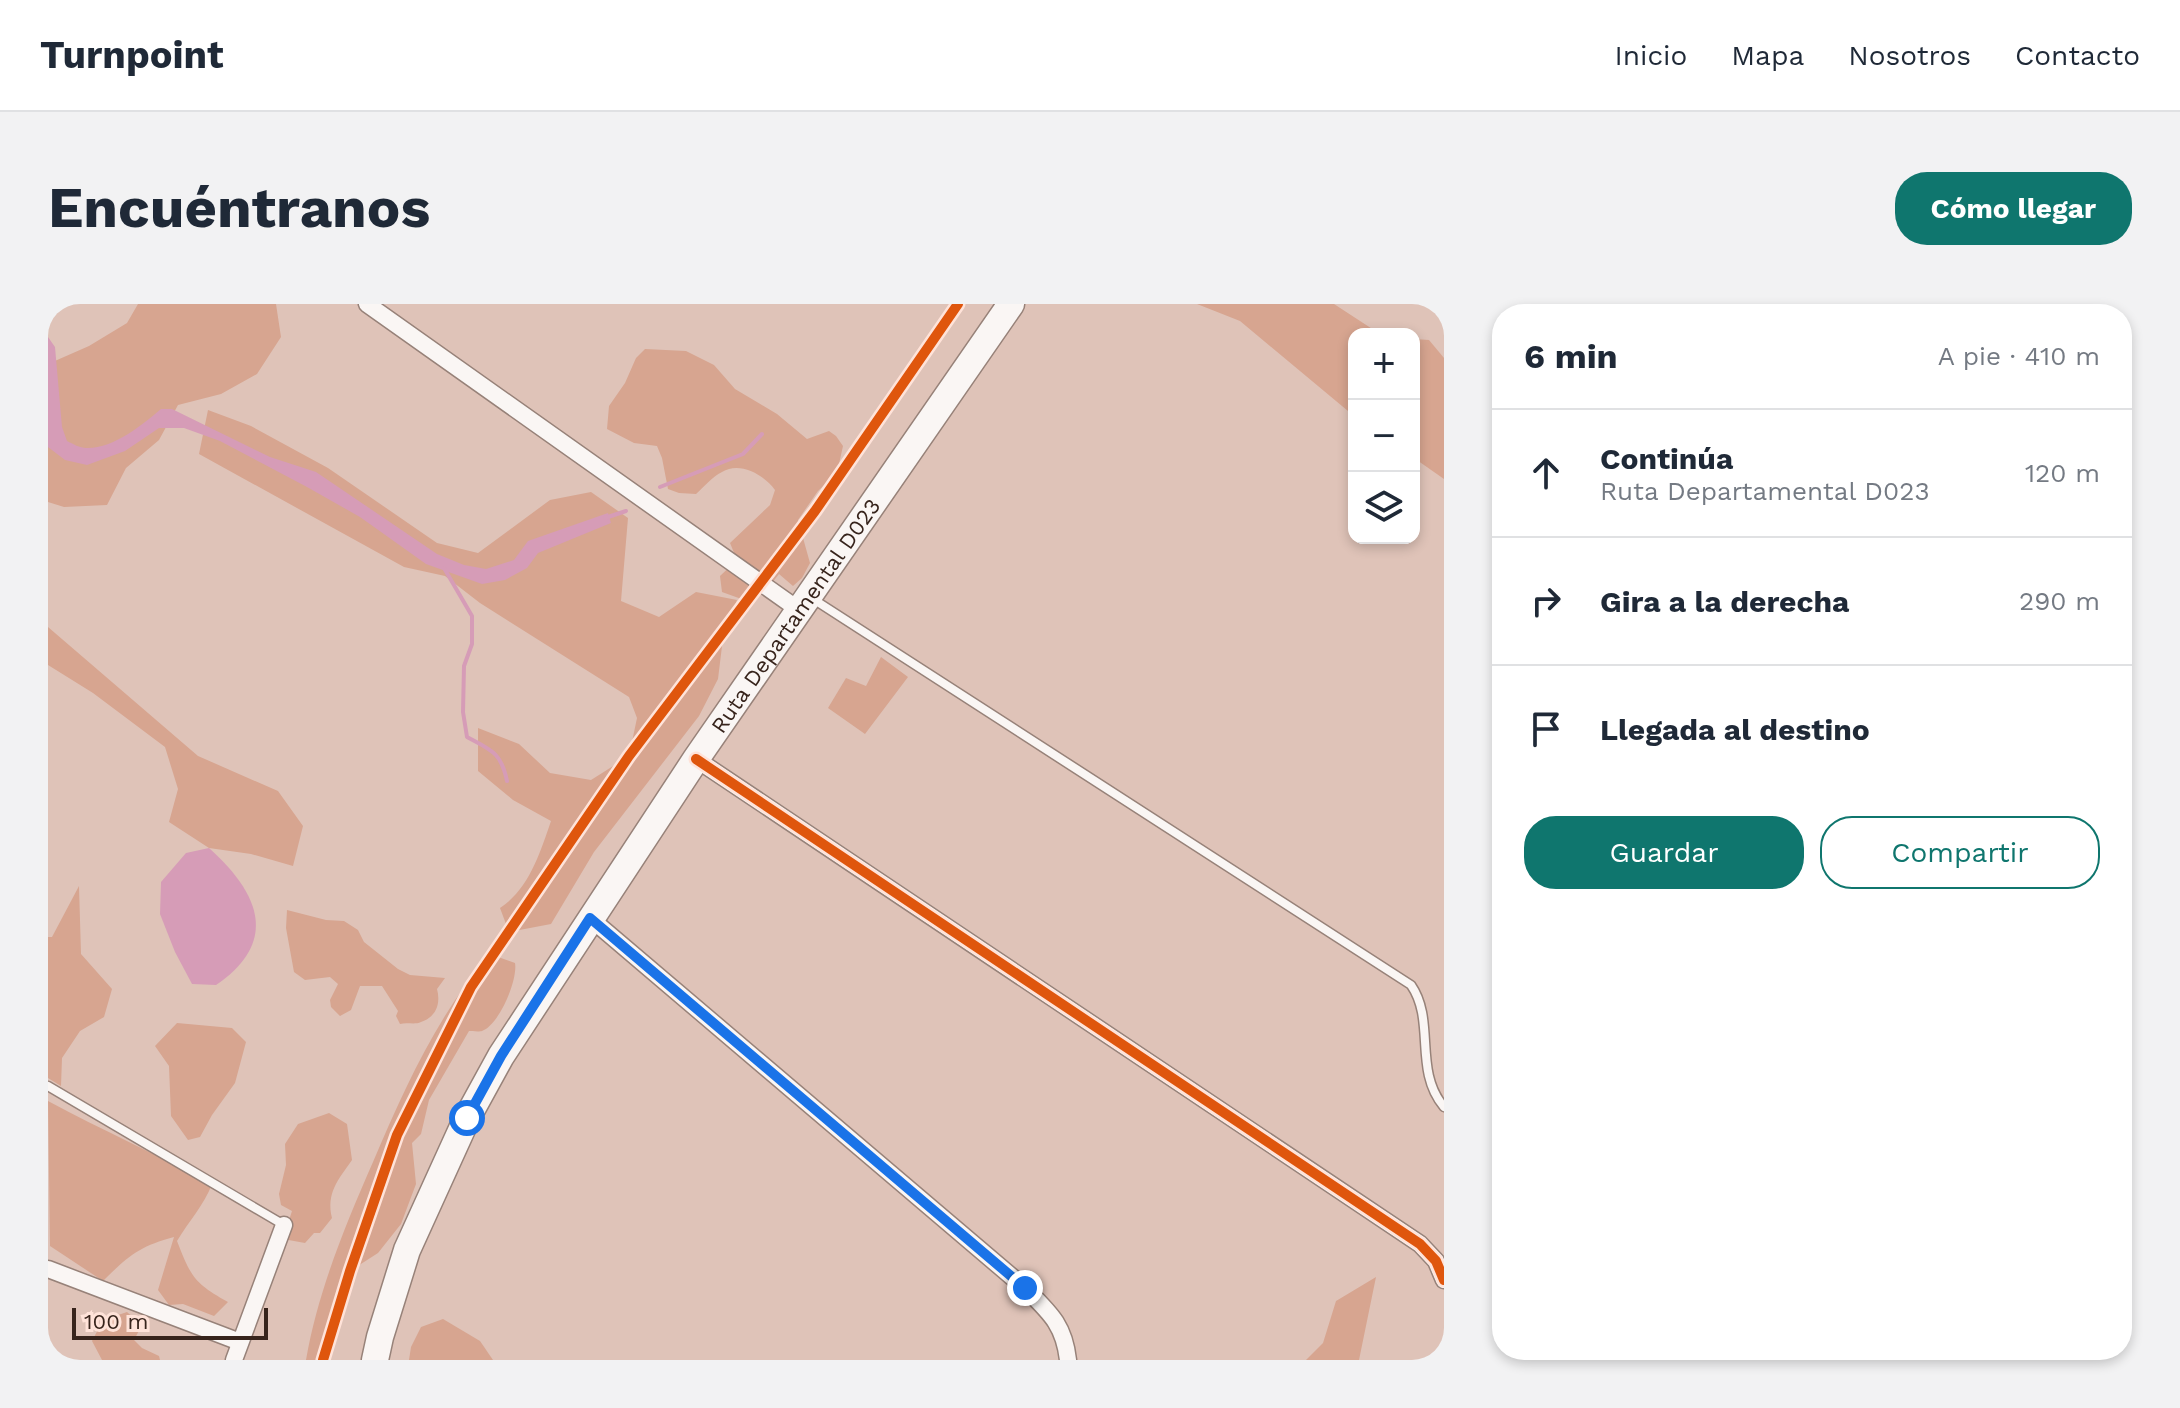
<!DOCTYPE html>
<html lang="es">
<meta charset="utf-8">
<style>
body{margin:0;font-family:"Work Sans",sans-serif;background:#f2f2f3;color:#1f2937}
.controls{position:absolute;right:24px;top:24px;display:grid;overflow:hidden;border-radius:16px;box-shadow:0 4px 12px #0003}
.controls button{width:72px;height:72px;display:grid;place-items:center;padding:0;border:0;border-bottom:2px solid #e0e1e3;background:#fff;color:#1f2937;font:40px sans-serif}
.scale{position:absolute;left:24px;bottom:20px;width:196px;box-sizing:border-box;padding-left:8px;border:4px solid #37241c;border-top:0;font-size:22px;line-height:28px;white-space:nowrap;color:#37241c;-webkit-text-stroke:6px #ffe3d9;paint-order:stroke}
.stop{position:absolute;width:24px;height:24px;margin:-18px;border:6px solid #1a73e8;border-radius:50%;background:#fff}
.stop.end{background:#1a73e8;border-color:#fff;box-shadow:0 2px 8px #0008}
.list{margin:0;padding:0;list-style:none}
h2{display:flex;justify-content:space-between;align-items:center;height:104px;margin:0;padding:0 32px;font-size:34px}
h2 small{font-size:26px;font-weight:400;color:#747a83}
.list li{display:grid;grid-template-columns:52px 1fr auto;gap:24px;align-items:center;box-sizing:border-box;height:128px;padding:0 32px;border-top:2px solid #e0e1e3}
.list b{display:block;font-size:30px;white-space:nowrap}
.list p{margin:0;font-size:26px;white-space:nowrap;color:#747a83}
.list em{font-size:26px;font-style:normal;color:#747a83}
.actions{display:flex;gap:16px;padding:24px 32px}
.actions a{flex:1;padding:18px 0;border:2px solid #0f766e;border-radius:32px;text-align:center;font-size:28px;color:#0f766e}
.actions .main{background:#0f766e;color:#fff}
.icon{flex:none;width:44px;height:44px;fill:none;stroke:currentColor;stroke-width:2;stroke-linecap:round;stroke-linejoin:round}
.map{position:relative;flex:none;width:1396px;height:1056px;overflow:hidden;border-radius:32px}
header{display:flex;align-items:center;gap:48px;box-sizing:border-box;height:112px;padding:0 40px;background:#fff;border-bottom:2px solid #e0e1e3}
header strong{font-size:38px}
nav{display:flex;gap:44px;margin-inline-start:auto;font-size:28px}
.intro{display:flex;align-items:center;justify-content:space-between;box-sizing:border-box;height:192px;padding:0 48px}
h1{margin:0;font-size:56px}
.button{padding:20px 36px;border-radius:32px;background:#0f766e;color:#fff;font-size:28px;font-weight:700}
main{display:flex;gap:48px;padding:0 48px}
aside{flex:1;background:#fff;border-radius:32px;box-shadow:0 4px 12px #0003}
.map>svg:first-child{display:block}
</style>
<header>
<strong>Turnpoint</strong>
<nav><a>Inicio</a><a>Mapa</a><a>Nosotros</a><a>Contacto</a></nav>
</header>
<div class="intro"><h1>Encuéntranos</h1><a class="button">Cómo llegar</a></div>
<main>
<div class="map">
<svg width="1396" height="1056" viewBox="0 0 1396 1056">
<rect width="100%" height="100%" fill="#dfc3b8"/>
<g fill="#d7a590">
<polygon points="90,0 228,0 233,33 209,70 173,90 130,101 111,136 78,164 59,201 16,203 0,198 0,60 41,42 79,19"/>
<polygon points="1149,0 1286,0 1332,30 1306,30 1306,112 1192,17"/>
<polygon points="1366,35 1381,36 1396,54 1396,175 1366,154"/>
<path d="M 597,45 L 638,47 L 666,61 L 687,85 L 729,110 L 759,135 L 781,127 L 788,132 L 795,142 L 789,169 L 770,187 L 750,216 L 762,259 L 754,274 L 745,282 L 731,270 L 717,288 L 699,297 L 674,288 L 672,272 L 689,256 L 682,239 L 722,201 L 727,186 C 716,171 692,157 674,168 C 664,173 656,183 648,190 L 631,189 L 620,185 L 614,154 L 609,142 L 586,139 L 559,125 L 561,102 L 577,79 L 588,54 Z"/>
<path d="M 160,106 L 203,122 L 280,164 L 389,239 L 430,249 L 502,196 L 543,188 L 580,214 L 573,297 L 611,313 L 648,288 L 689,296 L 675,334 L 670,375 L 651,412 L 546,548 L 503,620 L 461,628 L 452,604 C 481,585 492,549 503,517 L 465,496 L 430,467 L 430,424 L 471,440 L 502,469 L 543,476 L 581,452 L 589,414 L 581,393 L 432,299 L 397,272 L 356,263 L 151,150 Z"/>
<polygon points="0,323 150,452 230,487 255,522 245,562 203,550 161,544 121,518 130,485 117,443 45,389 0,361"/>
<polygon points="833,353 860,373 817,430 780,404 798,374 818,382"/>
<polygon points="31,582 33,650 64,685 56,713 32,727 14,754 13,782 0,774 0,633 4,633"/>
<path d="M 239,606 L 278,616 L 296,617 L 310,626 L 316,638 L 350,665 L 362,671 L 397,674 L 389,685 C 393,700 388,713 373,718 C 367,721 359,718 352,720 L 348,712 L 350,707 L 334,682 L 312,682 L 303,706 L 292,712 L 283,703 L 282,696 L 290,680 L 282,673 L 257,676 L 246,668 L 238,624 Z"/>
<path d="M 442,650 L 467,659 C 470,676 451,721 434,727 C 431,728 423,727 421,727 L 381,796 L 373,830 L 364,839 L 368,880 L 353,920 L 330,949 L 302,967 L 275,1056 L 258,1056 C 270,987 297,922 325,858 C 356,785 390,710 442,650 Z"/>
<polygon points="129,719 184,724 198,738 187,779 164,811 152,833 140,836 123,812 121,762 107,742"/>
<path d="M 0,797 C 54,826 110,851 164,880 C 156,901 141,917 129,937 C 143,973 146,979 180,998 L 166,1012 L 135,1000 L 121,1001 L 110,986 L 126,933 C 92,942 80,952 55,977 L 2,942 Z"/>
<path d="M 281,809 L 299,820 L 304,856 C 290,876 278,889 284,914 L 272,929 L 266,929 L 257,939 L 235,935 L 244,907 L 233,901 L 231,890 L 238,861 L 237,840 L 250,820 Z"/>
<polygon points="1328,973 1311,1056 1258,1056 1275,1039 1288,997"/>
<polygon points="79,1008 94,1021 86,1036 94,1044 111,1052 112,1056 54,1056 44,1037 55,1016"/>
<polygon points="395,1015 432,1037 445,1056 361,1056 363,1043 373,1023"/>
</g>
<g fill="#d69cb7">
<path d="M 0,33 L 7,43 L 14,123 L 19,137 C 25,140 32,144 38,144 C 65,145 94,121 113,105 L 124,105 L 222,153 L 268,168 L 389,250 L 416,261 L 438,265 L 466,256 L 480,237 L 560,209 L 563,219 L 490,249 L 479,264 L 457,276 L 434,280 L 378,260 L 312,213 L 259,183 L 172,137 L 136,124 L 111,124 L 77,147 L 39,161 L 17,156 L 0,143 Z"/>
<path d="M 161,544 C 211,589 232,637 168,681 L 144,680 L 127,648 L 112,610 L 113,578 L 138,549 Z"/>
</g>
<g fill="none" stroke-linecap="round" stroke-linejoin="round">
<g stroke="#d69cb7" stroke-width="4">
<polyline points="612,183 695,150 714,130"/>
<polyline points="557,214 578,207"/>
<path d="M 396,264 L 424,312 L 424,340 L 416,362 L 415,408 L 419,433 C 443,446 453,448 459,477"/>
</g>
<g stroke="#978279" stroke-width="11">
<g id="service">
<path d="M 765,295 L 1363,681 C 1388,717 1365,766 1396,803"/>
<polyline points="0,782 236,921"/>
</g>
</g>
<g stroke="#978279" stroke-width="19">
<g id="minor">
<polyline points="319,0 751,306"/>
<polyline points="648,455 1372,940 1388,957 1396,976"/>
<path d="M 542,614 L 977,984 C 1001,1008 1016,1020 1020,1056"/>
<polyline points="0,965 192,1038"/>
<polyline points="186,1056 236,921"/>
</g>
</g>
<g stroke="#978279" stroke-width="29">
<g id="primary">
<path id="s1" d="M 327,1056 L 332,1033 L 359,946 L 419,814 L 453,752 L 648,455 L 963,0"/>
</g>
</g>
<use href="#service" stroke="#faf6f4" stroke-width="8"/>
<use href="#minor" stroke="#faf6f4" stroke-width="16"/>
<use href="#primary" stroke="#faf6f4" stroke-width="26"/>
<g stroke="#ffe3d9" stroke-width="15">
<g id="cycleway">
<polyline points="648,455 1372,940 1388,957 1396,976"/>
<polyline points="275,1056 302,967 349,831 423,683 581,452 767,207 910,0"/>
</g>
</g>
<use href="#cycleway" stroke="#df560d" stroke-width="10"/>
</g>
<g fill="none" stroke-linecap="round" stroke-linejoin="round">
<polyline stroke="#1a73e8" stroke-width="10" points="419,814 453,752 542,614 977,984"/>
</g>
<g text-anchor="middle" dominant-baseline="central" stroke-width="6" stroke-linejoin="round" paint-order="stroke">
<g font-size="22" fill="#37241c" stroke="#ffe3d9">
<text stroke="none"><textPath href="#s1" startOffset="860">Ruta Departamental D023</textPath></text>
</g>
</g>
</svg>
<div class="controls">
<button>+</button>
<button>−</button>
<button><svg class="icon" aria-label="layers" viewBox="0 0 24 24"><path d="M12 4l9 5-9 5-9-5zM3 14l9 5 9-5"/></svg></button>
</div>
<div class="scale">100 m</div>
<div class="stop" style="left:419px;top:814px"></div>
<div class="stop end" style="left:977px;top:984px"></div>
</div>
<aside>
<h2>6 min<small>A pie · 410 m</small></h2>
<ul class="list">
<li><svg class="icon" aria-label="ahead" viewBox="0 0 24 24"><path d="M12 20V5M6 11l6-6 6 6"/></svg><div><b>Continúa</b><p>Ruta Departamental D023</p></div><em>120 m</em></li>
<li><svg class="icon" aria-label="right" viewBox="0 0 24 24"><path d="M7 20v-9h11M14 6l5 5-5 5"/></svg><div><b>Gira a la derecha</b></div><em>290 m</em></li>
<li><svg class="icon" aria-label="arrive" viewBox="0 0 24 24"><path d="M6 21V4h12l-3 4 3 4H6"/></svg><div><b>Llegada al destino</b></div></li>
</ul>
<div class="actions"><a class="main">Guardar</a><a>Compartir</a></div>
</aside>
</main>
